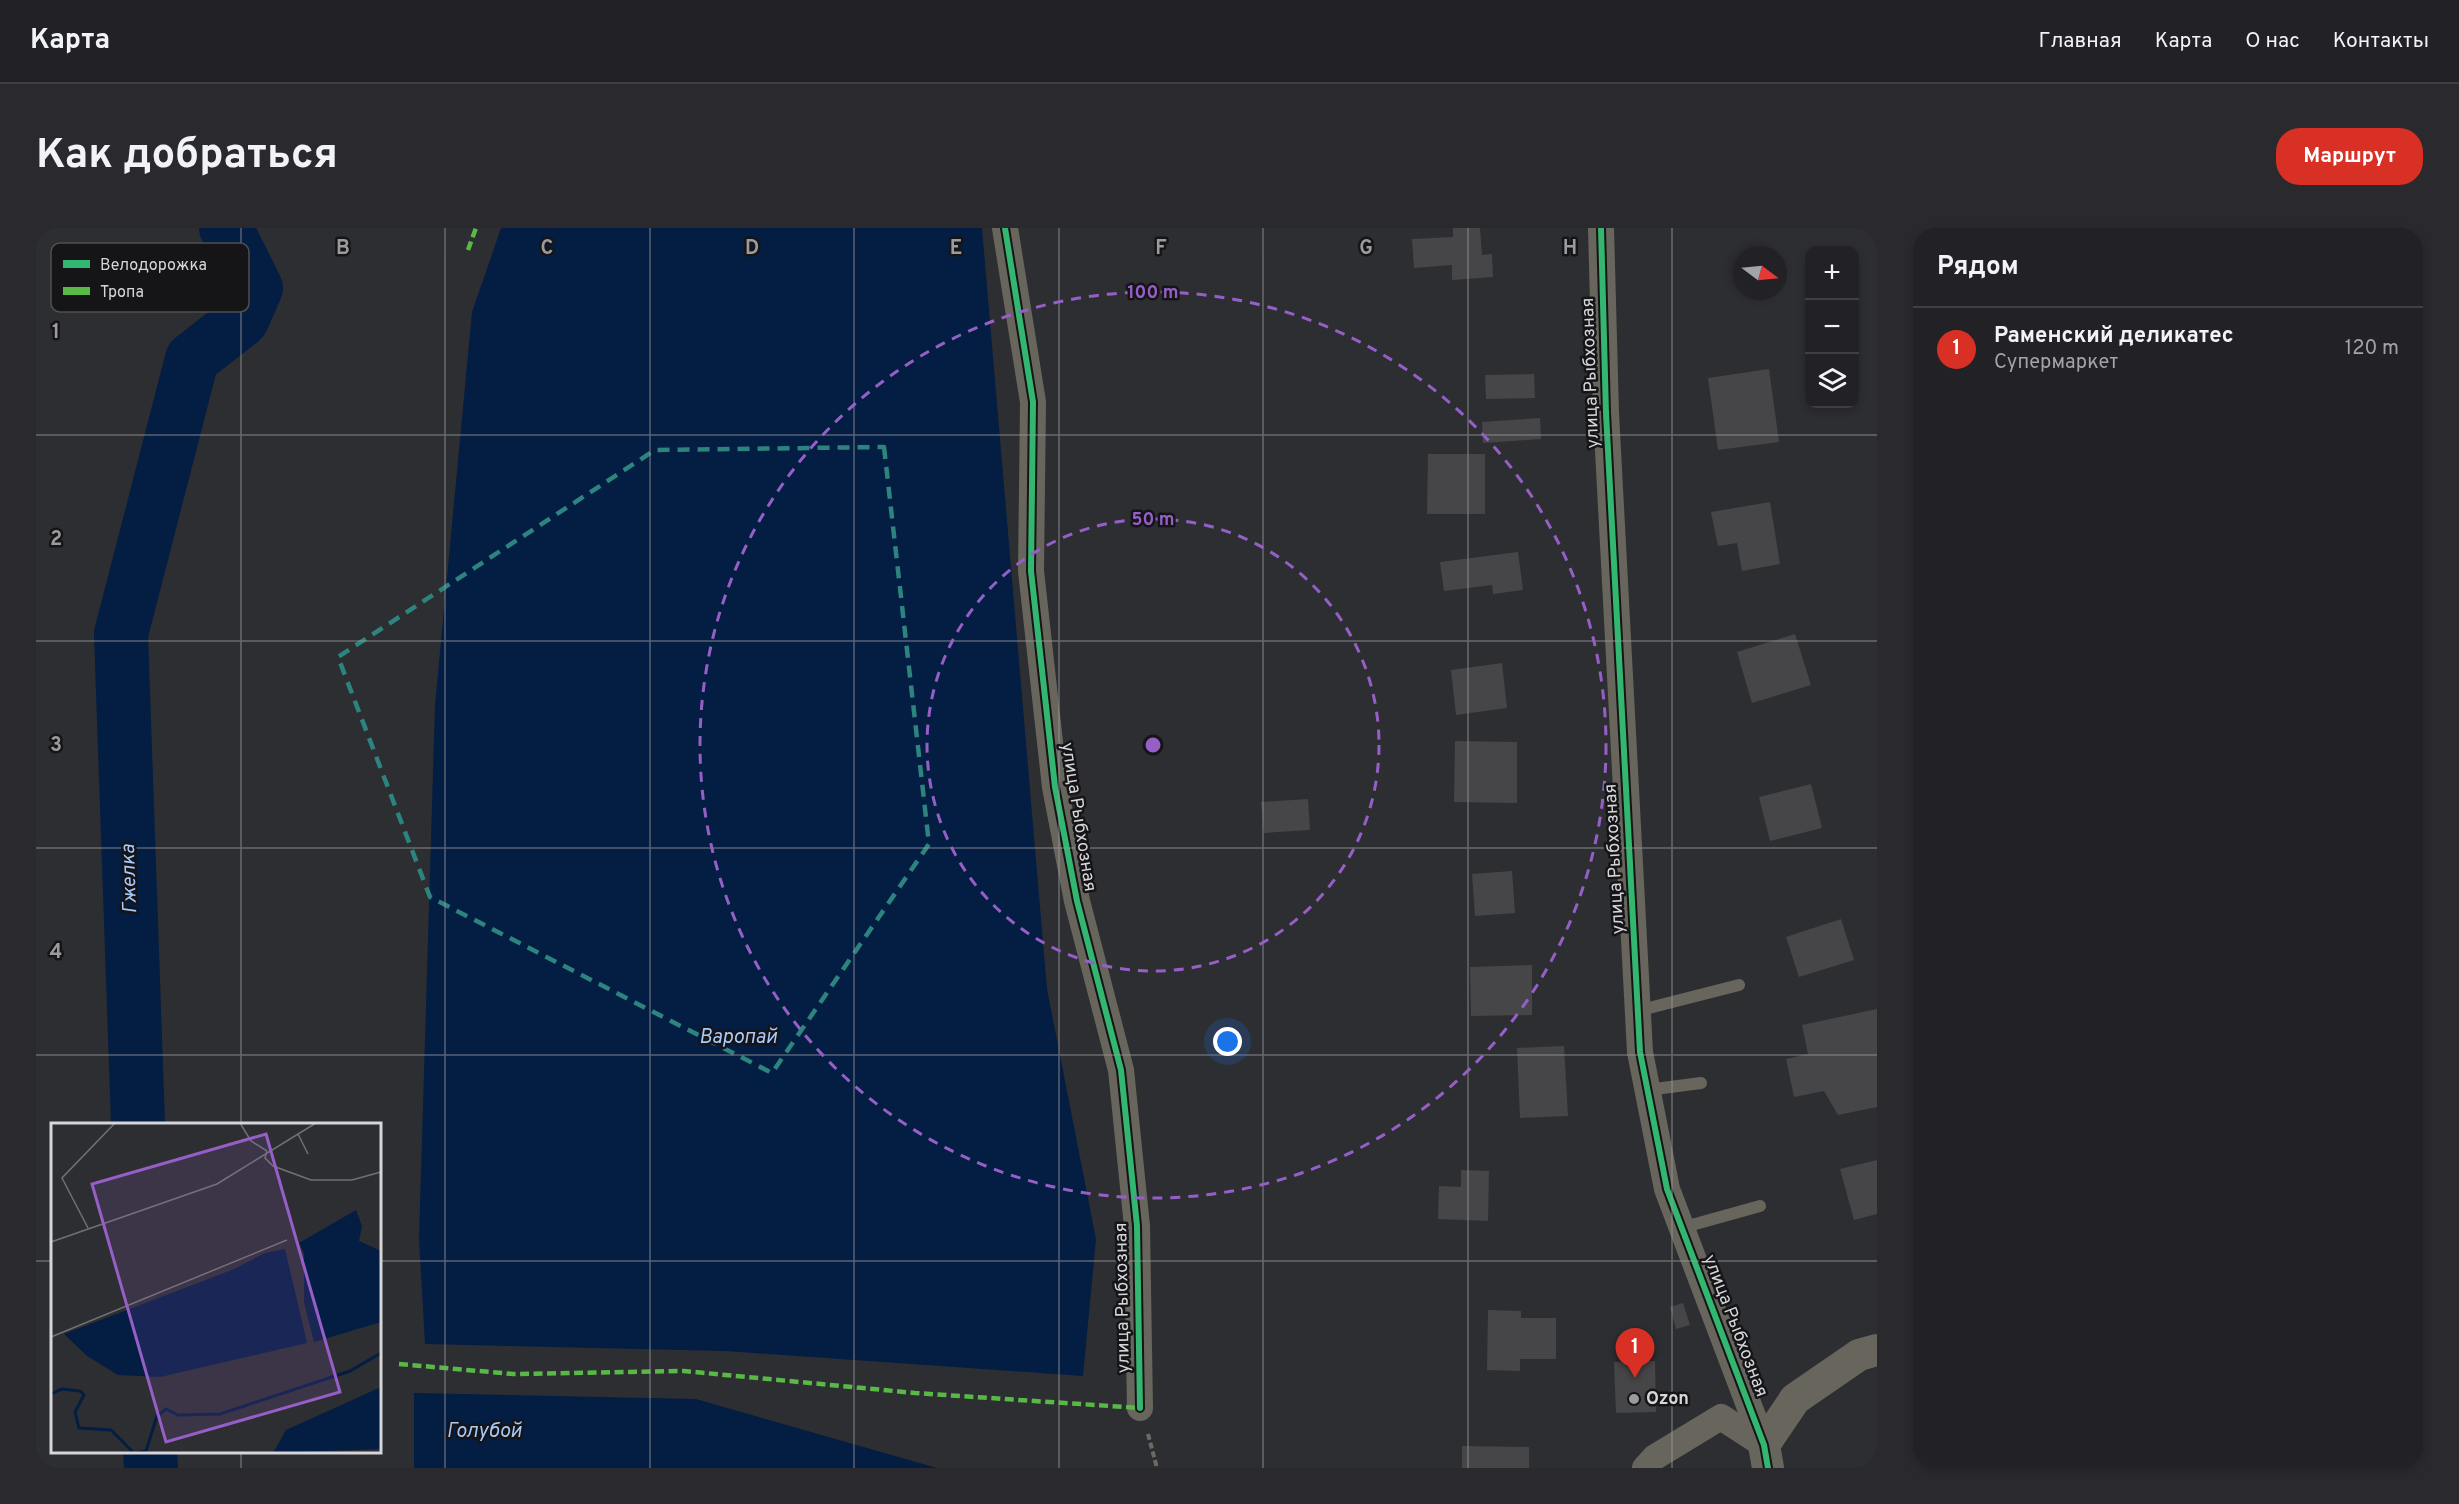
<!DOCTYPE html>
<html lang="ru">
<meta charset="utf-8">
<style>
body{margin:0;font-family:Overpass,sans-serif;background:#2a2a2e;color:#f1f3f6}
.controls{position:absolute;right:18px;top:18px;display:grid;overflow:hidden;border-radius:12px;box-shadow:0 3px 9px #0003}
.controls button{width:54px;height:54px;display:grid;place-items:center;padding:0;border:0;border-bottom:2px solid #3f3f43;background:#222226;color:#f1f3f6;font:30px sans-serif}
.compass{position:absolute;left:1697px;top:18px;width:54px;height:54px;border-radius:50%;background:#222226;box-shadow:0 3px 9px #0003;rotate:106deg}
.you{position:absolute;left:1192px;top:814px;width:21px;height:21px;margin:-15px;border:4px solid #fff;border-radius:50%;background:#1a73e8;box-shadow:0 0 0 9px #1a73e833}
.badge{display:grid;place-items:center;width:39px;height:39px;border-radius:50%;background:#d93025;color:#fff;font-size:20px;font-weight:700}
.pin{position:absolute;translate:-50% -50px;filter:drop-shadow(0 2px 3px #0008)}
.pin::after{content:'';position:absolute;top:32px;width:21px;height:18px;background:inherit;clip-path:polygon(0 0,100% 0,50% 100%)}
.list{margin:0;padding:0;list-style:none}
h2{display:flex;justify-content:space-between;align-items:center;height:78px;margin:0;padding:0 24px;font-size:26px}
h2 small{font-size:20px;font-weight:400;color:#a2a4a7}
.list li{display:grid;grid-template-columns:39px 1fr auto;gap:18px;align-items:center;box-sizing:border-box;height:84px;padding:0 24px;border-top:2px solid #3f3f43}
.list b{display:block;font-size:22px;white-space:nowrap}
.list p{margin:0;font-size:20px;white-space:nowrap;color:#a2a4a7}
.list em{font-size:20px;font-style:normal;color:#a2a4a7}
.icon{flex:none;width:33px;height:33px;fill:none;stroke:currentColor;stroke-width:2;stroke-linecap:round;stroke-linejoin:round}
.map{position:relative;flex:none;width:1841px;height:1240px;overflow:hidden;border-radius:24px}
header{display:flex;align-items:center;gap:36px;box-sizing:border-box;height:84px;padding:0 30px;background:#222226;border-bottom:2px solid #3f3f43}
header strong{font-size:28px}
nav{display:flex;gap:33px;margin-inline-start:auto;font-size:21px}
.intro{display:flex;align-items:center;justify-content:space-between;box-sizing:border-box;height:144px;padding:0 36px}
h1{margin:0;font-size:42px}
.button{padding:15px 27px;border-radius:24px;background:#d93025;color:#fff;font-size:21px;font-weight:700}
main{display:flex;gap:36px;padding:0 36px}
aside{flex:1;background:#222226;border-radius:24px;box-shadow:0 3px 9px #0003}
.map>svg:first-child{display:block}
</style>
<header>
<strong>Карта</strong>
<nav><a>Главная</a><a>Карта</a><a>О нас</a><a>Контакты</a></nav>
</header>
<div class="intro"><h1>Как добраться</h1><a class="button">Маршрут</a></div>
<main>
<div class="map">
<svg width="1841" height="1240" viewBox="0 0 1841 1240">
<rect width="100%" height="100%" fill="#2d2e32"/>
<g fill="#041d42">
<polygon points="465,0 946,0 1011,761 1060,1011 1047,1148 689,1123 389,1116 383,1011 399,477 436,84"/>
<polygon points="378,1165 660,1171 901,1240 378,1240"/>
</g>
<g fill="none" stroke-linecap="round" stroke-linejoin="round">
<g stroke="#041d42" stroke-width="54">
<polyline points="102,896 85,406 156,131 206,92 220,60 190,0"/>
<polyline points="114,1224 115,1240"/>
</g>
</g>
<g fill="#464649">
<polygon points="1417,0 1444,0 1446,27 1456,26 1457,49 1416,52 1416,37 1378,40 1376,11 1417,9"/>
<polygon points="1733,141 1743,214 1682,222 1672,150"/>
<polygon points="1498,146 1499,170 1450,171 1449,147"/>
<polygon points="1504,190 1505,211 1447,215 1446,194"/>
<polygon points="1392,226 1449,226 1449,286 1391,286"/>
<polygon points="1734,274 1744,336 1706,343 1701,315 1682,318 1675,284"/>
<polygon points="1482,324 1487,362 1457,366 1456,357 1408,363 1404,334"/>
<polygon points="1759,406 1775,457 1716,475 1701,424"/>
<polygon points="1466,435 1471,480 1420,487 1415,442"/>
<polygon points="1419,513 1481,514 1481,575 1418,574"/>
<polygon points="1775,556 1786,600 1734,613 1723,569"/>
<polygon points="1272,571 1274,602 1228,605 1225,574"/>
<polygon points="1476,643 1479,685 1439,688 1436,646"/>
<polygon points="1805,691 1818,732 1763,749 1750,709"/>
<polygon points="1496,737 1496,787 1435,788 1434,739"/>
<polygon points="1841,781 1841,879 1802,887 1788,863 1758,869 1750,831 1772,826 1766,797"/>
<polygon points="1528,818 1532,888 1484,890 1481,820"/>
<polygon points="1841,932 1841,986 1818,992 1804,941"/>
<polygon points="1425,942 1453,943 1452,993 1402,991 1403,958 1425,959"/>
<polygon points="1647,1075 1654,1097 1640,1101 1634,1079"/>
<polygon points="1452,1082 1485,1083 1485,1090 1520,1090 1520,1131 1484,1131 1484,1143 1451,1142"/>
<polygon points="1619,1133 1620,1184 1580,1185 1578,1134"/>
<polygon points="1426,1218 1493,1219 1493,1240 1426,1240"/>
</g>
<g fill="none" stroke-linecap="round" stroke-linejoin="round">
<polyline stroke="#6c6a65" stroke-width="4" stroke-dasharray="6 3" stroke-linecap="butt" points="1112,1206 1121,1240"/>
<g stroke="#68655c" stroke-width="12">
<polyline points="1601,783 1703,757"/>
<polyline points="1611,862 1665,855"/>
<polyline points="1645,1000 1724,978"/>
</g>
<g stroke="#68655c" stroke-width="26">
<polyline points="969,0 997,174 995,343 1019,559 1041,673 1085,842 1101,998 1104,1180"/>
<polyline points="1565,0 1570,185 1604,824 1631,961 1728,1217"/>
<polyline points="1609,1240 1619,1229 1685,1189 1728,1217"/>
</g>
<polyline stroke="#68655c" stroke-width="32" points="1732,1240 1728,1217 1759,1171 1823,1127 1841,1122"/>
<g stroke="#58b947" stroke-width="4.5" stroke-dasharray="9 4.5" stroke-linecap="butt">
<polyline points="432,22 440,0"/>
<polyline points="363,1136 477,1146 648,1143 879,1165 1104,1180"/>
</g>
<g stroke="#151518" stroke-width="10">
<g id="cycleway">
<polyline points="969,0 997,174 995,343 1019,559 1041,673 1085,842 1101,998 1104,1180"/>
<polyline points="1565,0 1570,185 1604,824 1631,961 1728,1217 1732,1240"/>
</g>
</g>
<use href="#cycleway" stroke="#33b770" stroke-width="6"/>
</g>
<path fill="none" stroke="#2d847e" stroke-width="4.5" stroke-dasharray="12 8" stroke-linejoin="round" d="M 848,219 L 893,616 L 736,845 L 394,669 L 302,429 L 619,222 Z"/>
<path fill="none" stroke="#9b9b9f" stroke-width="1.5" stroke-opacity="0.55" d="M 205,0 L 205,896M 409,0 L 409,1240M 614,0 L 614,1240M 818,0 L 818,1240M 1023,0 L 1023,1240M 1227,0 L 1227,1240M 1432,0 L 1432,1240M 1636,0 L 1636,1240M 0,207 L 1841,207M 0,413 L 1841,413M 0,620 L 1841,620M 0,827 L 1841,827M 0,1033 L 16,1033M 344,1033 L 1841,1033M 205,1224 L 205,1240"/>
<g fill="none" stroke="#965fc7" stroke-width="3" stroke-dasharray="10 8">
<circle cx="1117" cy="517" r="226"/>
<circle cx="1117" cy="517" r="453"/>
</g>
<circle fill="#9b9b9f" stroke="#151518" stroke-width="2" cx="1598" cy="1171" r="6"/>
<g text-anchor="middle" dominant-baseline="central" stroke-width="5" stroke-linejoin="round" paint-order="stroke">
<g font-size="18" fill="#d6d6da" stroke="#151518">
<text transform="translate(1555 145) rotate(-92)">улица Рыбхозная</text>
<text transform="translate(1042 589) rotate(81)">улица Рыбхозная</text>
<text transform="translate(1579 631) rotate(-93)">улица Рыбхозная</text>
<text transform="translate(1087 1070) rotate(-91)">улица Рыбхозная</text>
<text transform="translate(1699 1098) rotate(69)">улица Рыбхозная</text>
</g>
<g font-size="18" font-weight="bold" fill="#d6d6da" stroke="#151518" text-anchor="start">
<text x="1610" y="1171">Ozon</text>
</g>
<g font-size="20" font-style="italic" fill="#a7cafd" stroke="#151518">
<text transform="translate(94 651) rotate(-92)">Гжелка</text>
<text x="702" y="810">Варопай</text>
<text x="448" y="1204">Голубой</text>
</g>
</g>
<g transform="translate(15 895)">
<rect width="330" height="330" fill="#2d2e32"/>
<path d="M 305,87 L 311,103 L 308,118 L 330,128 L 330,199 L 263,219 L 253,179 L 253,130 L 248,120 ZM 234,126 L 256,220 L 109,254 L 67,252 L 36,233 L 13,211 L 181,147 L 214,130 ZM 330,264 L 330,326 L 222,330 L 235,307 Z" fill="#041d42"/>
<path fill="none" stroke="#041d42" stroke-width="3" d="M 0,271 L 11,266 L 29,268 L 33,272 L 24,289 L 28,305 L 60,307 L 83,330M 84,330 L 95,328 L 106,293 L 115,286 L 127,292 L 169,291 L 299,248 L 330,230"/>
<path fill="none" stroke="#717175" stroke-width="1.5" d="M 189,0 L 200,18 L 216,28M 247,11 L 257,31M 216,28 L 214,35 L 222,43 L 260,57 L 301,57 L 330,49M 37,105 L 11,55 L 64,0M 0,119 L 166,61 L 265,0M 0,214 L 236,117"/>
<path fill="#965fc7" fill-opacity="0.15" stroke="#965fc7" stroke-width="3" d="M 215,11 L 289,269 L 115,319 L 41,61 Z"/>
<rect width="330" height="330" fill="none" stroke="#d6d6da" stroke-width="3"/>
</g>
<rect x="15" y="15" width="198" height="69" rx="9" fill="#151518" stroke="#4f4f52" stroke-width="1.5"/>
<rect x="27" y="32" width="27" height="8" fill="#33b770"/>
<rect x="27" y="59" width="27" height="8" fill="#58b947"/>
<g font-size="16" fill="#d6d6da">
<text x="64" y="42">Велодорожка</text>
<text x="64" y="69">Тропа</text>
</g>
<g font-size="20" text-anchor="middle" font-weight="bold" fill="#9b9b9f" stroke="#151518" stroke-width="5" stroke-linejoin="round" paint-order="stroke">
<text x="307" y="26">B</text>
<text x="511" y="26">C</text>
<text x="716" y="26">D</text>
<text x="920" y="26">E</text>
<text x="1125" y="26">F</text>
<text x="1330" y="26">G</text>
<text x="1534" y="26">H</text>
<text x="20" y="110">1</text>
<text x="20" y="317">2</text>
<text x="20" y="523">3</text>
<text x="20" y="730">4</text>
</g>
<circle cx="1117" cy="517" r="9" fill="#965fc7" stroke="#151518" stroke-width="3"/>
<g font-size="18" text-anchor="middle" font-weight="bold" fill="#965fc7" stroke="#151518" stroke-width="5" stroke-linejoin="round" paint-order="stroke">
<text x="1117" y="70">100 m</text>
<text x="1117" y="297">50 m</text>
</g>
</svg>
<div class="controls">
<button>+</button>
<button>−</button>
<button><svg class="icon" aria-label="layers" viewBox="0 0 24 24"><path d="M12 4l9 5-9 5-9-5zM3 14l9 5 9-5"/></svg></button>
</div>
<svg class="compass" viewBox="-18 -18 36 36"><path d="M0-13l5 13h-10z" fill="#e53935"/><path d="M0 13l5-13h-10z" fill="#a2a4a7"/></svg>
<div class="you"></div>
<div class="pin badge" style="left:1599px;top:1150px">1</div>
</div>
<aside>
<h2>Рядом<small></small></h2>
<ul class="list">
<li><span class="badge">1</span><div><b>Раменский деликатес</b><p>Супермаркет</p></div><em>120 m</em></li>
</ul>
</aside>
</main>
